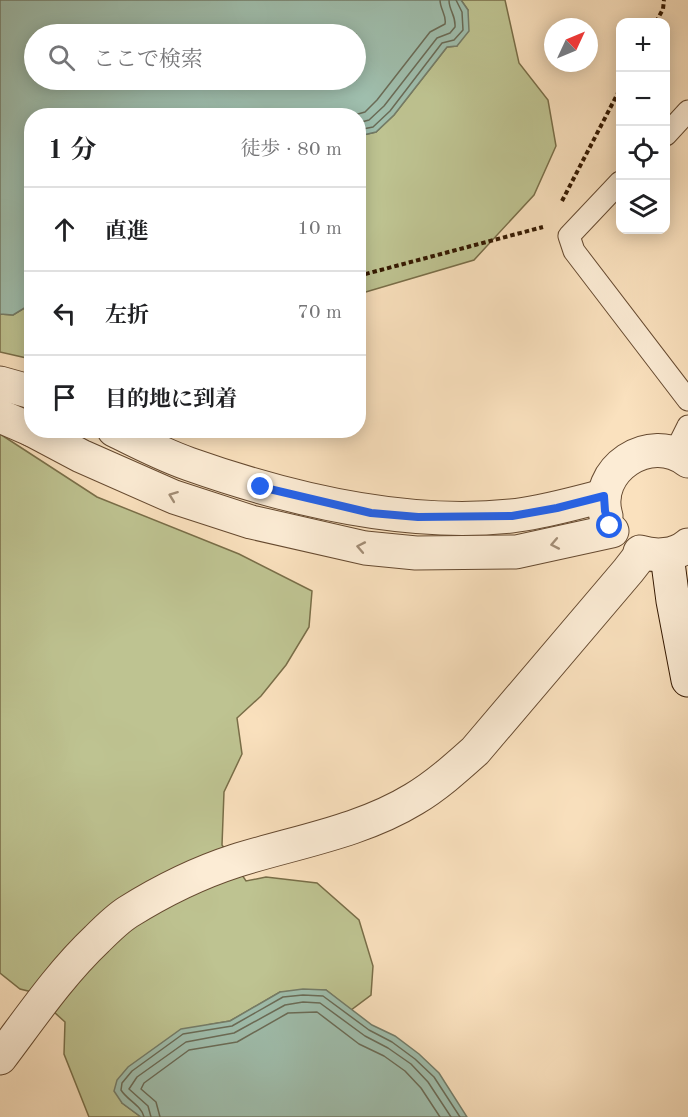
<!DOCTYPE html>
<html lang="ja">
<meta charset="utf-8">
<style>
body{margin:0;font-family:"Old Standard TT","Noto Serif JP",serif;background:#f2f2f2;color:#202124}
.controls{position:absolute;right:18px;top:18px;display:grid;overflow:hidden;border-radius:12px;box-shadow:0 3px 15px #0003}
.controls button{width:54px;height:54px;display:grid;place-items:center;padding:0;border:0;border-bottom:2px solid #e0e0e0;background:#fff;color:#202124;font:30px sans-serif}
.compass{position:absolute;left:544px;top:18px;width:54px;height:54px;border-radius:50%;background:#fff;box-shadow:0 3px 15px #0003;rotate:46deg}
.stop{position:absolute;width:18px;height:18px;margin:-14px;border:4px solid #2563eb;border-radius:50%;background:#fff}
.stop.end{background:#2563eb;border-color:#fff;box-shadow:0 2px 6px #0008}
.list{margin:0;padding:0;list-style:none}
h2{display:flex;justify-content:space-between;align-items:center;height:78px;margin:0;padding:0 24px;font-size:26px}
h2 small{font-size:20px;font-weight:400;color:#757577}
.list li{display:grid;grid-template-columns:39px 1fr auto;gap:18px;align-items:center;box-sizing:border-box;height:84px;padding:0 24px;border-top:2px solid #e0e0e0}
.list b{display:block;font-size:22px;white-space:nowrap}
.list em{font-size:20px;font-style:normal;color:#757577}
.icon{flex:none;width:33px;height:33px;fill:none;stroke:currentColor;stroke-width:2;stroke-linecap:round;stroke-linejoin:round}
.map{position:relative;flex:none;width:688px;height:1117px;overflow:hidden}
.search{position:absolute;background:#fff;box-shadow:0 3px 15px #0003;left:24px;top:24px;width:342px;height:66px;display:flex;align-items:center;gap:15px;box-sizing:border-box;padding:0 21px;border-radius:33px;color:#757577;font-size:22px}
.panel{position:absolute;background:#fff;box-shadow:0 3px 15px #0003;left:24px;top:108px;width:342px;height:330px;border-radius:24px}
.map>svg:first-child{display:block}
</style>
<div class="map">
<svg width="688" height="1117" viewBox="0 0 688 1117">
<rect width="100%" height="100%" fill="#fae1be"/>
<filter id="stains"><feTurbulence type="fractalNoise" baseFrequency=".00333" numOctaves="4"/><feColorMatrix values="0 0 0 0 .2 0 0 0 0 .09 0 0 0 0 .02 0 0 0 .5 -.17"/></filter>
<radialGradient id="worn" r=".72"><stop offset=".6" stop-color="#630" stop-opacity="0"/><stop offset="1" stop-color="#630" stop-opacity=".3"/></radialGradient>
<g fill="#bec391" stroke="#796e48" stroke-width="1.5">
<polygon points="461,0 505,0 519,63 548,100 556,146 534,195 474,260 359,294 358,136 376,132 394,115 447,47 457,46 468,10"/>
<polygon points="31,304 31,359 0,352 0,314 13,315"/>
<polygon points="0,434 97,497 239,554 312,591 309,627 286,665 261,696 237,718 242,754 224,792 222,845 246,881 266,877 317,883 359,920 373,966 371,995 351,1010 326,990 280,992 230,1021 207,1025 122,1103 141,1117 89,1117 64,1054 65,1022 32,992 20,989 0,973"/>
</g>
<g fill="#9fbead" stroke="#747c68" stroke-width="1.5" fill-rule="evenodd">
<path d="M 0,0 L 461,0 L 468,10 L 469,31 L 457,46 L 447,47 L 394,115 L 376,132 L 359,136 L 358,116 L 32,116 L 31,304 L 13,315 L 0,314 ZM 34,34 L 356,34 L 356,80 L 34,80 Z"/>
<polygon points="303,989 326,990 372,1025 395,1036 419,1054 439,1073 467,1117 141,1117 122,1103 114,1091 117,1080 128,1067 181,1029 230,1021 280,992"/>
</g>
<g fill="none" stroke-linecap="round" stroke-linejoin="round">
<g stroke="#6a6b56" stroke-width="1.5">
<path d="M 351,116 L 365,112 L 377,100 L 430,32 L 445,24 C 447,16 440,9 440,0"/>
<path d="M 358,123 L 369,120 L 384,106 L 437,38 L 450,33 L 455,27 C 456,15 449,11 449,0"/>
<polyline points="358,130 373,127 390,111 442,43 454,40 463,30 462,12 456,0"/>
<path d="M 144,1117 C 142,1106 127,1100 121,1090 L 122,1083 L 132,1071 L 183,1034 L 232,1026 L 283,997 L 303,995 L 323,996 L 369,1030 L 392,1042 L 415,1059 L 434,1077 L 460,1117"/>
<polyline points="151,1117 148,1106 129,1089 137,1077 186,1042 234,1033 285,1005 303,1002 320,1003 365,1036 388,1048 411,1064 428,1082 451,1117"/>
<polyline points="160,1117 156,1102 141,1089 144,1083 189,1050 237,1042 288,1013 317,1012 359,1044 384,1056 405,1071 421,1088 440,1117"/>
</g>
<g stroke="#664a30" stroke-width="23">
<g id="lane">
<polyline points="666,135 688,111"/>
<polyline points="620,182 569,236 574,251 688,400"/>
<polyline points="674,454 688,426"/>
</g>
</g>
<g stroke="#664a30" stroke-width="35">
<g id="street">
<polyline points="0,383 32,392"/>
<polyline points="0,416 32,430"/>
<polyline points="32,430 81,456 174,497 251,522 365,548 416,553 516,552 612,531"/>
<path d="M 114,430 C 138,442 163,455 189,464 C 288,499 405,527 511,516 C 542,513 574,503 604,496"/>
<path d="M 606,516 C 592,470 650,431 688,461"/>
<path d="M 640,552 C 656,557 675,556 688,545"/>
<path d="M 0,1058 C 31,1017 60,974 97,939 C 107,929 117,919 128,912 C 160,892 198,873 235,861 C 295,842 360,832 414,799 C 436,786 456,768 475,751 L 628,571 L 642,553"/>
</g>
</g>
<g stroke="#341800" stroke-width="35">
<polyline id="secondary" points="667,555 673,601 688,680"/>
</g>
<g stroke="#341800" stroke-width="4" stroke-dasharray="4.5 3" stroke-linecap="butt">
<polyline points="656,22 663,9 664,0"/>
<polyline points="562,201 620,89"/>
<polyline points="358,276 543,227"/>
</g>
<use href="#lane" stroke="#fcecd5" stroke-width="21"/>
<use href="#street" stroke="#fcecd5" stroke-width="33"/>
<use href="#secondary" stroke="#fcecd5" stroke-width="33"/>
</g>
<defs><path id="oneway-chevron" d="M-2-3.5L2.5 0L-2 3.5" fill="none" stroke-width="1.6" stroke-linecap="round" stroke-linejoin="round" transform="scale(1.5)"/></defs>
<g stroke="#a28d75">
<use href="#oneway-chevron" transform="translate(173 496) rotate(-159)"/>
<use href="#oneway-chevron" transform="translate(555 544) rotate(169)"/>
<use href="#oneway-chevron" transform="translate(361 547) rotate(-169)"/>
</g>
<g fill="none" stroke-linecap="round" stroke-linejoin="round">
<polyline stroke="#2563eb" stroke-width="8" points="261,487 371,513 418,517 512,516 557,508 604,496 605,511 610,526"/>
</g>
<rect width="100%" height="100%" filter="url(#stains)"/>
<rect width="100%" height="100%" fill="url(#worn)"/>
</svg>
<div class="controls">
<button>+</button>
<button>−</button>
<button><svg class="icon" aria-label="locate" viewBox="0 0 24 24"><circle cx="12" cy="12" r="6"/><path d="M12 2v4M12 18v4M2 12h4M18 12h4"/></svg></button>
<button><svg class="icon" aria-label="layers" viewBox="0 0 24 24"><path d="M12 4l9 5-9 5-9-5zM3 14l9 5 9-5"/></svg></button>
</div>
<svg class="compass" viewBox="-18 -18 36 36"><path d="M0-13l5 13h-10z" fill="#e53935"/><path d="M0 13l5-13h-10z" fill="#757577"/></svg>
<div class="stop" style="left:610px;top:526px"></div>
<div class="stop end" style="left:261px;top:487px"></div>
<div class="search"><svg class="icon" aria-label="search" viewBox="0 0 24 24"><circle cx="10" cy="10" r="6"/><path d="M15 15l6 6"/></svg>ここで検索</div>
<section class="panel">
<h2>1 分<small>徒歩 · 80 m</small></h2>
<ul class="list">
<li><svg class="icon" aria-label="ahead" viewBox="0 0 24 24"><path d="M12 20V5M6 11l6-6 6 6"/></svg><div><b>直進</b></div><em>10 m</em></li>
<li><svg class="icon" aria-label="left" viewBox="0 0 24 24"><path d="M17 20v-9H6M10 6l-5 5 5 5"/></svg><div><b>左折</b></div><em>70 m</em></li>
<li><svg class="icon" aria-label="arrive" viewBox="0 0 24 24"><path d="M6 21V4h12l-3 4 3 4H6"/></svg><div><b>目的地に到着</b></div></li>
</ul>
</section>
</div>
